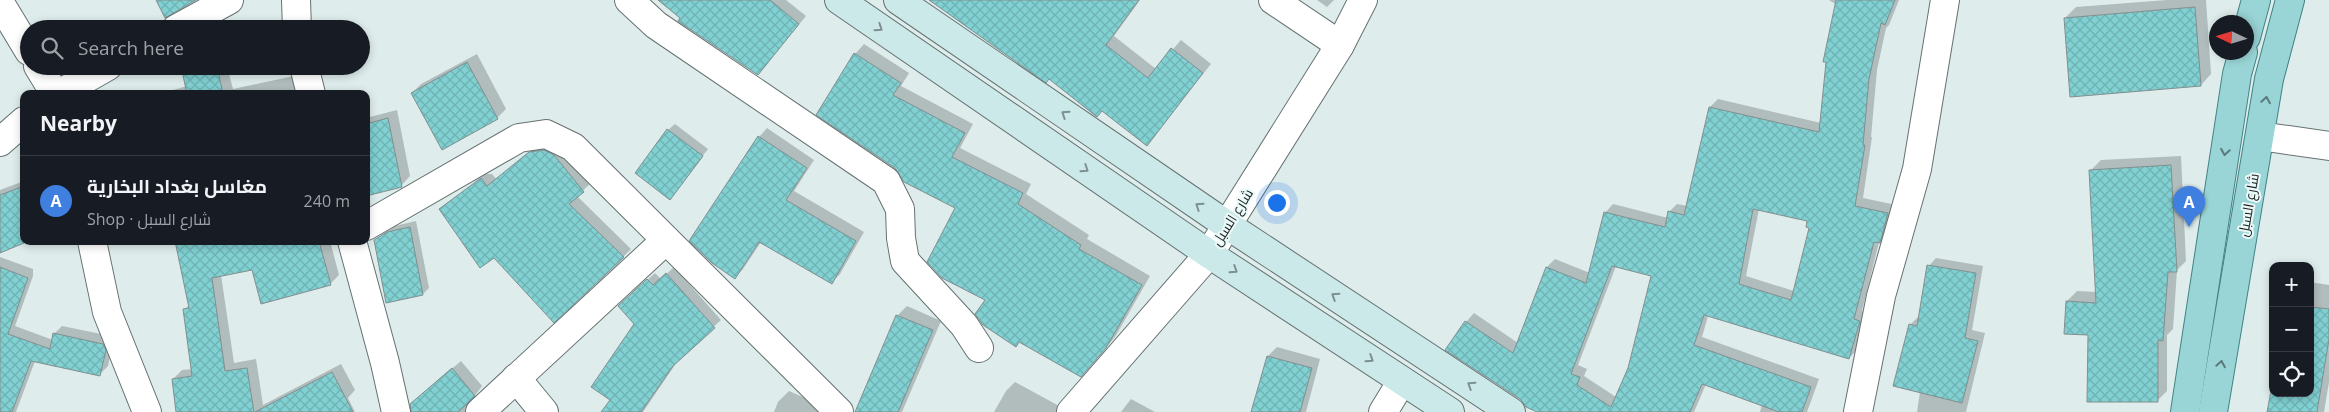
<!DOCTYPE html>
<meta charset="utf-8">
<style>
body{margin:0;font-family:"Open Sans",Cairo,sans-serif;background:#20242c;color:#f1f3f6}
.controls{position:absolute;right:15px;bottom:15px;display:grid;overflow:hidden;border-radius:10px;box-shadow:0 2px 8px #0003}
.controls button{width:45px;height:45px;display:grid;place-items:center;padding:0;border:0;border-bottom:1px solid #363941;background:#171b24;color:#f1f3f6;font:25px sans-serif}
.compass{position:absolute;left:2209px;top:15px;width:45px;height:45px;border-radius:50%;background:#171b24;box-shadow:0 2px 8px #0003;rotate:274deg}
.you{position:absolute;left:1276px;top:202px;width:18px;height:18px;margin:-12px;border:4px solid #fff;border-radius:50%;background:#1a73e8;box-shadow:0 0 0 8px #1a73e833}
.badge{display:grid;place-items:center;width:32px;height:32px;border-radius:50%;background:#db2777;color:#fff;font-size:16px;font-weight:700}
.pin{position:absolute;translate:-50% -41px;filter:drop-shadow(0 1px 2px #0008)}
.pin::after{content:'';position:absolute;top:26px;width:18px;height:15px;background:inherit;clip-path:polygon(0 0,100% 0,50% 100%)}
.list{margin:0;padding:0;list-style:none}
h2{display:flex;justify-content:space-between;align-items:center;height:65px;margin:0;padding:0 20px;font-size:21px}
h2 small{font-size:16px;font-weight:400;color:#9ea1a6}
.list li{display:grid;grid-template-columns:32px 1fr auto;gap:15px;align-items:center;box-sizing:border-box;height:90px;padding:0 20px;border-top:1px solid #363941}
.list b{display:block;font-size:19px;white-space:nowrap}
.list p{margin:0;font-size:16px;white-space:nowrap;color:#9ea1a6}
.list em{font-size:16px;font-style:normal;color:#9ea1a6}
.icon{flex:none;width:28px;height:28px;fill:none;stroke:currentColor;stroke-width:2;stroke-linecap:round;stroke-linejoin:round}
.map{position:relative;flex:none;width:2329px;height:412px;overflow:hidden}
.search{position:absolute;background:#171b24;box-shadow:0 2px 8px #0003;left:20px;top:20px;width:350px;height:55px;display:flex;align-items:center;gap:12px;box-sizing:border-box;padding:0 18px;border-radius:28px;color:#9ea1a6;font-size:19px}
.panel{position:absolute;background:#171b24;box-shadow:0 2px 8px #0003;left:20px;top:90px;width:350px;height:155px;border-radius:10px}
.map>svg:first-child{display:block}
</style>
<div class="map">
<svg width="2329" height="412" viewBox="0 0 2329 412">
<defs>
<pattern id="building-cross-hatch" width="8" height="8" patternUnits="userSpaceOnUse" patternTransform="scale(1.25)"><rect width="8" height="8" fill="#81d0d2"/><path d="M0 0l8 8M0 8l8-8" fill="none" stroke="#6fb2b4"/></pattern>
</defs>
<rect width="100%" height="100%" fill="#deecec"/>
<g fill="#0003" fill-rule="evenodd">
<polygon points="660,0 786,0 806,16 765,66 682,18"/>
<polygon points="930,0 1140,0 1114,36 1156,69 1181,40 1211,64 1147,144 1103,110 1049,78"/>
<polygon points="1317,0 1334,0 1327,7"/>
<path d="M 1829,0 L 1899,0 L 1889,25 L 1886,28 L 1877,70 L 1871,137 L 1872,137 L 1863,198 L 1896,205 L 1888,234 L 1879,242 L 1862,311 L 1867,313 L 1857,350 L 1849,358 L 1708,316 L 1702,337 L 1819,379 L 1807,412 L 1760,412 L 1762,404 L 1706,384 L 1694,412 L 1540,412 L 1466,322 L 1474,313 L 1518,343 L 1547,267 L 1555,259 L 1590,273 L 1605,213 L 1613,204 L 1668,218 L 1669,212 L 1677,204 L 1688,206 L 1710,107 L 1718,99 L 1821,123 L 1837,5 ZM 1759,209 L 1809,220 L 1811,227 L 1794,291 L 1746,276 ZM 1616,266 L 1652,275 L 1629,368 L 1616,397 L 1584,376 L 1587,369 L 1578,365 Z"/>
<polygon points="2167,0 2206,0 2211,74 2201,85 2065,18 2076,7"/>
<polygon points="864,44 909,73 901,86 973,124 960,148 1031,184 1026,194 1089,235 1087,239 1150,276 1115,337 1090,366 987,299 956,208 818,114 855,54"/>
<polygon points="477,54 506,109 497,118 412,93 421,84"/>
<polygon points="182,66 227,66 233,89 294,76 298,94 159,94 187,86"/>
<polygon points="397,110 410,176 401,186 366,194 366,118"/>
<polygon points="675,124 708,149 670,198 668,130"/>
<polygon points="767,128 814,160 794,191 864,232 840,274 831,283 761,242 743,269 735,277 759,137"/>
<polygon points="552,143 591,183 577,196 631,249 623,257 494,256 444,207 485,174 492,174 496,179 538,145"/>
<polygon points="2181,156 2186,261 2177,270 2173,329 2167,335 2167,391 2157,401 2089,334 2067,301 2077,291 2097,292 2091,170 2101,160"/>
<polygon points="24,181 25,241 0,251 0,190"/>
<polygon points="416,221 429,288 423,294 375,240 395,226"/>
<polygon points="177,241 330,241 339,275 330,284 252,268 221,275 234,363 256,359 263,405 341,364 355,390 348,398 355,412 177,412 173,379 182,370 193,369 185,309 189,305"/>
<polygon points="0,257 33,269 33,276 15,326 53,340 54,334 62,326 111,336 113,342 108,366 100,374 35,361 16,412 0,412"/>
<polygon points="1936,258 1983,266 1972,330 1985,333 1966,412 1917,412 1920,392 1910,325 1918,317 1920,317 1929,266"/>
<polygon points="674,267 721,320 679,359 643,412 603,412 612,400 636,324 627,298 655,273 661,279"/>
<polygon points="2310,282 2329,285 2329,382 2324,412 2269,412 2273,393 2310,393"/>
<polygon points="907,306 941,321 902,412 857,412 898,315"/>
<polygon points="1277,347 1320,359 1306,412 1253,412 1268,356"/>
<polygon points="461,361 482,386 473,398 473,407 475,412 412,412 420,396"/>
<polygon points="1015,382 1061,407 1058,412 994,412 1006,391"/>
<polygon points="789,391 837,412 774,412 778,402"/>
<polygon points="1131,399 1155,412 1121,412"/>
</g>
<g fill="url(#building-cross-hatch)" stroke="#828f8f" fill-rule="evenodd">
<polygon points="156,0 196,0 165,18"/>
<polygon points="658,0 770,0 799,24 758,75 678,21 680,18"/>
<polygon points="929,0 1139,0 1106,45 1148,78 1171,48 1203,73 1147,146 1102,111 1097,117 1049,79 1046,83"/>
<path d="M 1836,0 L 1895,0 L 1885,25 L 1881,23 L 1869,79 L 1863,145 L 1865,145 L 1855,206 L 1888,213 L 1880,243 L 1874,242 L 1854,319 L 1860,321 L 1849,359 L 1704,315 L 1694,345 L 1811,387 L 1802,412 L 1779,412 L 1702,384 L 1690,412 L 1537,412 L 1526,407 L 1520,399 L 1445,350 L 1465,321 L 1513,353 L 1546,267 L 1586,283 L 1604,212 L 1665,227 L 1668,211 L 1684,215 L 1709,107 L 1819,132 L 1826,62 L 1823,62 ZM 1753,209 L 1807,221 L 1806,227 L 1809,228 L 1791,300 L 1739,284 ZM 1612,266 L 1651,276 L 1628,368 L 1611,407 L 1577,385 L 1580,377 L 1571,374 Z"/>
<polygon points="2195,7 2201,86 2070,97 2064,18"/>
<polygon points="854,53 901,83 893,95 965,133 952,157 1023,193 1018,204 1081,245 1079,249 1142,285 1106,348 1081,377 1019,342 1016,347 983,325 975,314 985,300 942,278 927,262 955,208 904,182 895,168 816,115"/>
<polygon points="467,62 498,119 442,150 411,93"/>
<polygon points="181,66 217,66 223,94 187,94"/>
<polygon points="388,118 402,187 366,196 366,124"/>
<polygon points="667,129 703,156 670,200 635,173"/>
<polygon points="758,136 807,168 786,200 856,241 832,284 759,242 735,279 712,263 689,241"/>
<polygon points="544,150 554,155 584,192 569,204 624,257 554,323 494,258 480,268 439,209 481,178 487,186 529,152"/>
<polygon points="2171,165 2177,272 2168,272 2163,341 2158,340 2158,402 2087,402 2088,335 2064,334 2066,301 2096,303 2089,170"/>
<polygon points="24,186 24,243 0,253 0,195"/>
<polygon points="410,227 423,295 386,303 374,240 387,232"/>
<polygon points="175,241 319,241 331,285 261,304 252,270 212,278 225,371 247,368 254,412 176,412 172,379 192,376 183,309 189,308"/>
<polygon points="1927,265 1976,273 1965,338 1978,341 1962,403 1893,386 1909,324 1917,326"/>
<polygon points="0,267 28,278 8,334 50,349 53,333 103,344 106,350 100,376 31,361 12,412 0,412"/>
<polygon points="666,273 715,328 673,366 641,412 601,412 610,400 591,387 634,324 618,306 647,279 653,285"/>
<polygon points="2310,307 2329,309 2329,339 2317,412 2267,412 2273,380 2273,393 2310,393"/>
<polygon points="896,315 933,330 898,412 855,412"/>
<polygon points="1267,356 1312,368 1300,412 1251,412"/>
<polygon points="452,368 475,396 467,404 458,412 411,412 410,404"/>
<polygon points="332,372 353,412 255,412"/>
</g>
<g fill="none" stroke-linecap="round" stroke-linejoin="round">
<g stroke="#667272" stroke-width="30">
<g id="minor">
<polyline points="296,0 297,29"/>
<polyline points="629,0 656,25 886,181 900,209 901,238 905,261 964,325 979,348"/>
<polyline points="1273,0 1340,45"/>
<polyline points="0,3 29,51"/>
<polyline points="176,29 229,0"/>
<polyline points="38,66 55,94"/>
<polyline points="304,66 311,94"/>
<polyline points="59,94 108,66"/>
<polyline points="2260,136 2329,146"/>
<polyline points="0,142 24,121"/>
<polyline points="366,226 519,138 546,134 573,147 839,412"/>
<polyline points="92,241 107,312 147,412"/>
<polyline points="352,241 385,363 396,412"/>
<polyline points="516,378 544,412"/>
<polyline points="480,412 666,240"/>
<polyline points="1071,412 1209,254 1340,45 1363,0"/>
<polyline points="1383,412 1402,381"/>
<polyline points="1858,412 1881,296 1917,169 1945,0"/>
</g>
</g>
<g stroke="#667272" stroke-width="30">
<g id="secondary">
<polyline points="839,0 1209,254 1450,412"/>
<polyline points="898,0 1227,225 1511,412"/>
</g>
</g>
<g stroke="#418284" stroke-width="30">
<g id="primary">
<polyline points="2246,37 2256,0"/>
<polyline points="2185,412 2237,74 2243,52"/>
<polyline points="2213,412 2269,79 2290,0"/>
</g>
</g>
<use href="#minor" stroke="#fff" stroke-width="28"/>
<use href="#secondary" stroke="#cce9ea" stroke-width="28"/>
<use href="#primary" stroke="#99d4d6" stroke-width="28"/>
</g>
<defs><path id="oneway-chevron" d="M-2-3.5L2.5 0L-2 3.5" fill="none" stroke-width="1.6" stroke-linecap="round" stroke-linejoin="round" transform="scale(1.25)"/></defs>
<g stroke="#7d8f90">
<use href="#oneway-chevron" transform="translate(879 28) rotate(34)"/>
<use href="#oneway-chevron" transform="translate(1065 114) rotate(-146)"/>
<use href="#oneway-chevron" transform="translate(1085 169) rotate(34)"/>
<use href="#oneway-chevron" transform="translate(1199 206) rotate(-146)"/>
<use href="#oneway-chevron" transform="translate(1234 270) rotate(33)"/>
<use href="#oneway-chevron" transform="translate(1335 296) rotate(-147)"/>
<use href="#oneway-chevron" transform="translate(1370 359) rotate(33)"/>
<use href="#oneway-chevron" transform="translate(1471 385) rotate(-147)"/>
</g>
<g stroke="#5a7a7c">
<use href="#oneway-chevron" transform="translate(2266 100) rotate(-81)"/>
<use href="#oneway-chevron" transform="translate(2225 152) rotate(99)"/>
<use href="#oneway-chevron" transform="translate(2221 364) rotate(-80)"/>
</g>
<g text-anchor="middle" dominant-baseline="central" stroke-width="4" stroke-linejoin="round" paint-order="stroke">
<g font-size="14" fill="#1c2121" stroke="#ebf9f9">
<text transform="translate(2248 205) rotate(-80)">شارع السبل</text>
<text transform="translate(1232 217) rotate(-58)">شارع السبل</text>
</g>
</g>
</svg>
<div class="controls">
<button>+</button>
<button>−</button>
<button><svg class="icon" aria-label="locate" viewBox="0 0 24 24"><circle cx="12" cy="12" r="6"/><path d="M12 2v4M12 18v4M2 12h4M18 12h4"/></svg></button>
</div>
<svg class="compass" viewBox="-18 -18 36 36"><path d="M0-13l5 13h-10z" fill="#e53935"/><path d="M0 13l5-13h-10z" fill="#9ea1a6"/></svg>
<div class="you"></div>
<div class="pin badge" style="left:2189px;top:227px;background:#3f7fe0">A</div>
<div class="search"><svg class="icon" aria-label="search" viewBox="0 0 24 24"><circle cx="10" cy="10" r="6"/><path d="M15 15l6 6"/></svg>Search here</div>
<section class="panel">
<h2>Nearby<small></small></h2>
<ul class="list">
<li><span class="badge" style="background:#3f7fe0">A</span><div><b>مغاسل بغداد البخارية</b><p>Shop · شارع السبل</p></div><em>240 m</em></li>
</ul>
</section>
</div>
